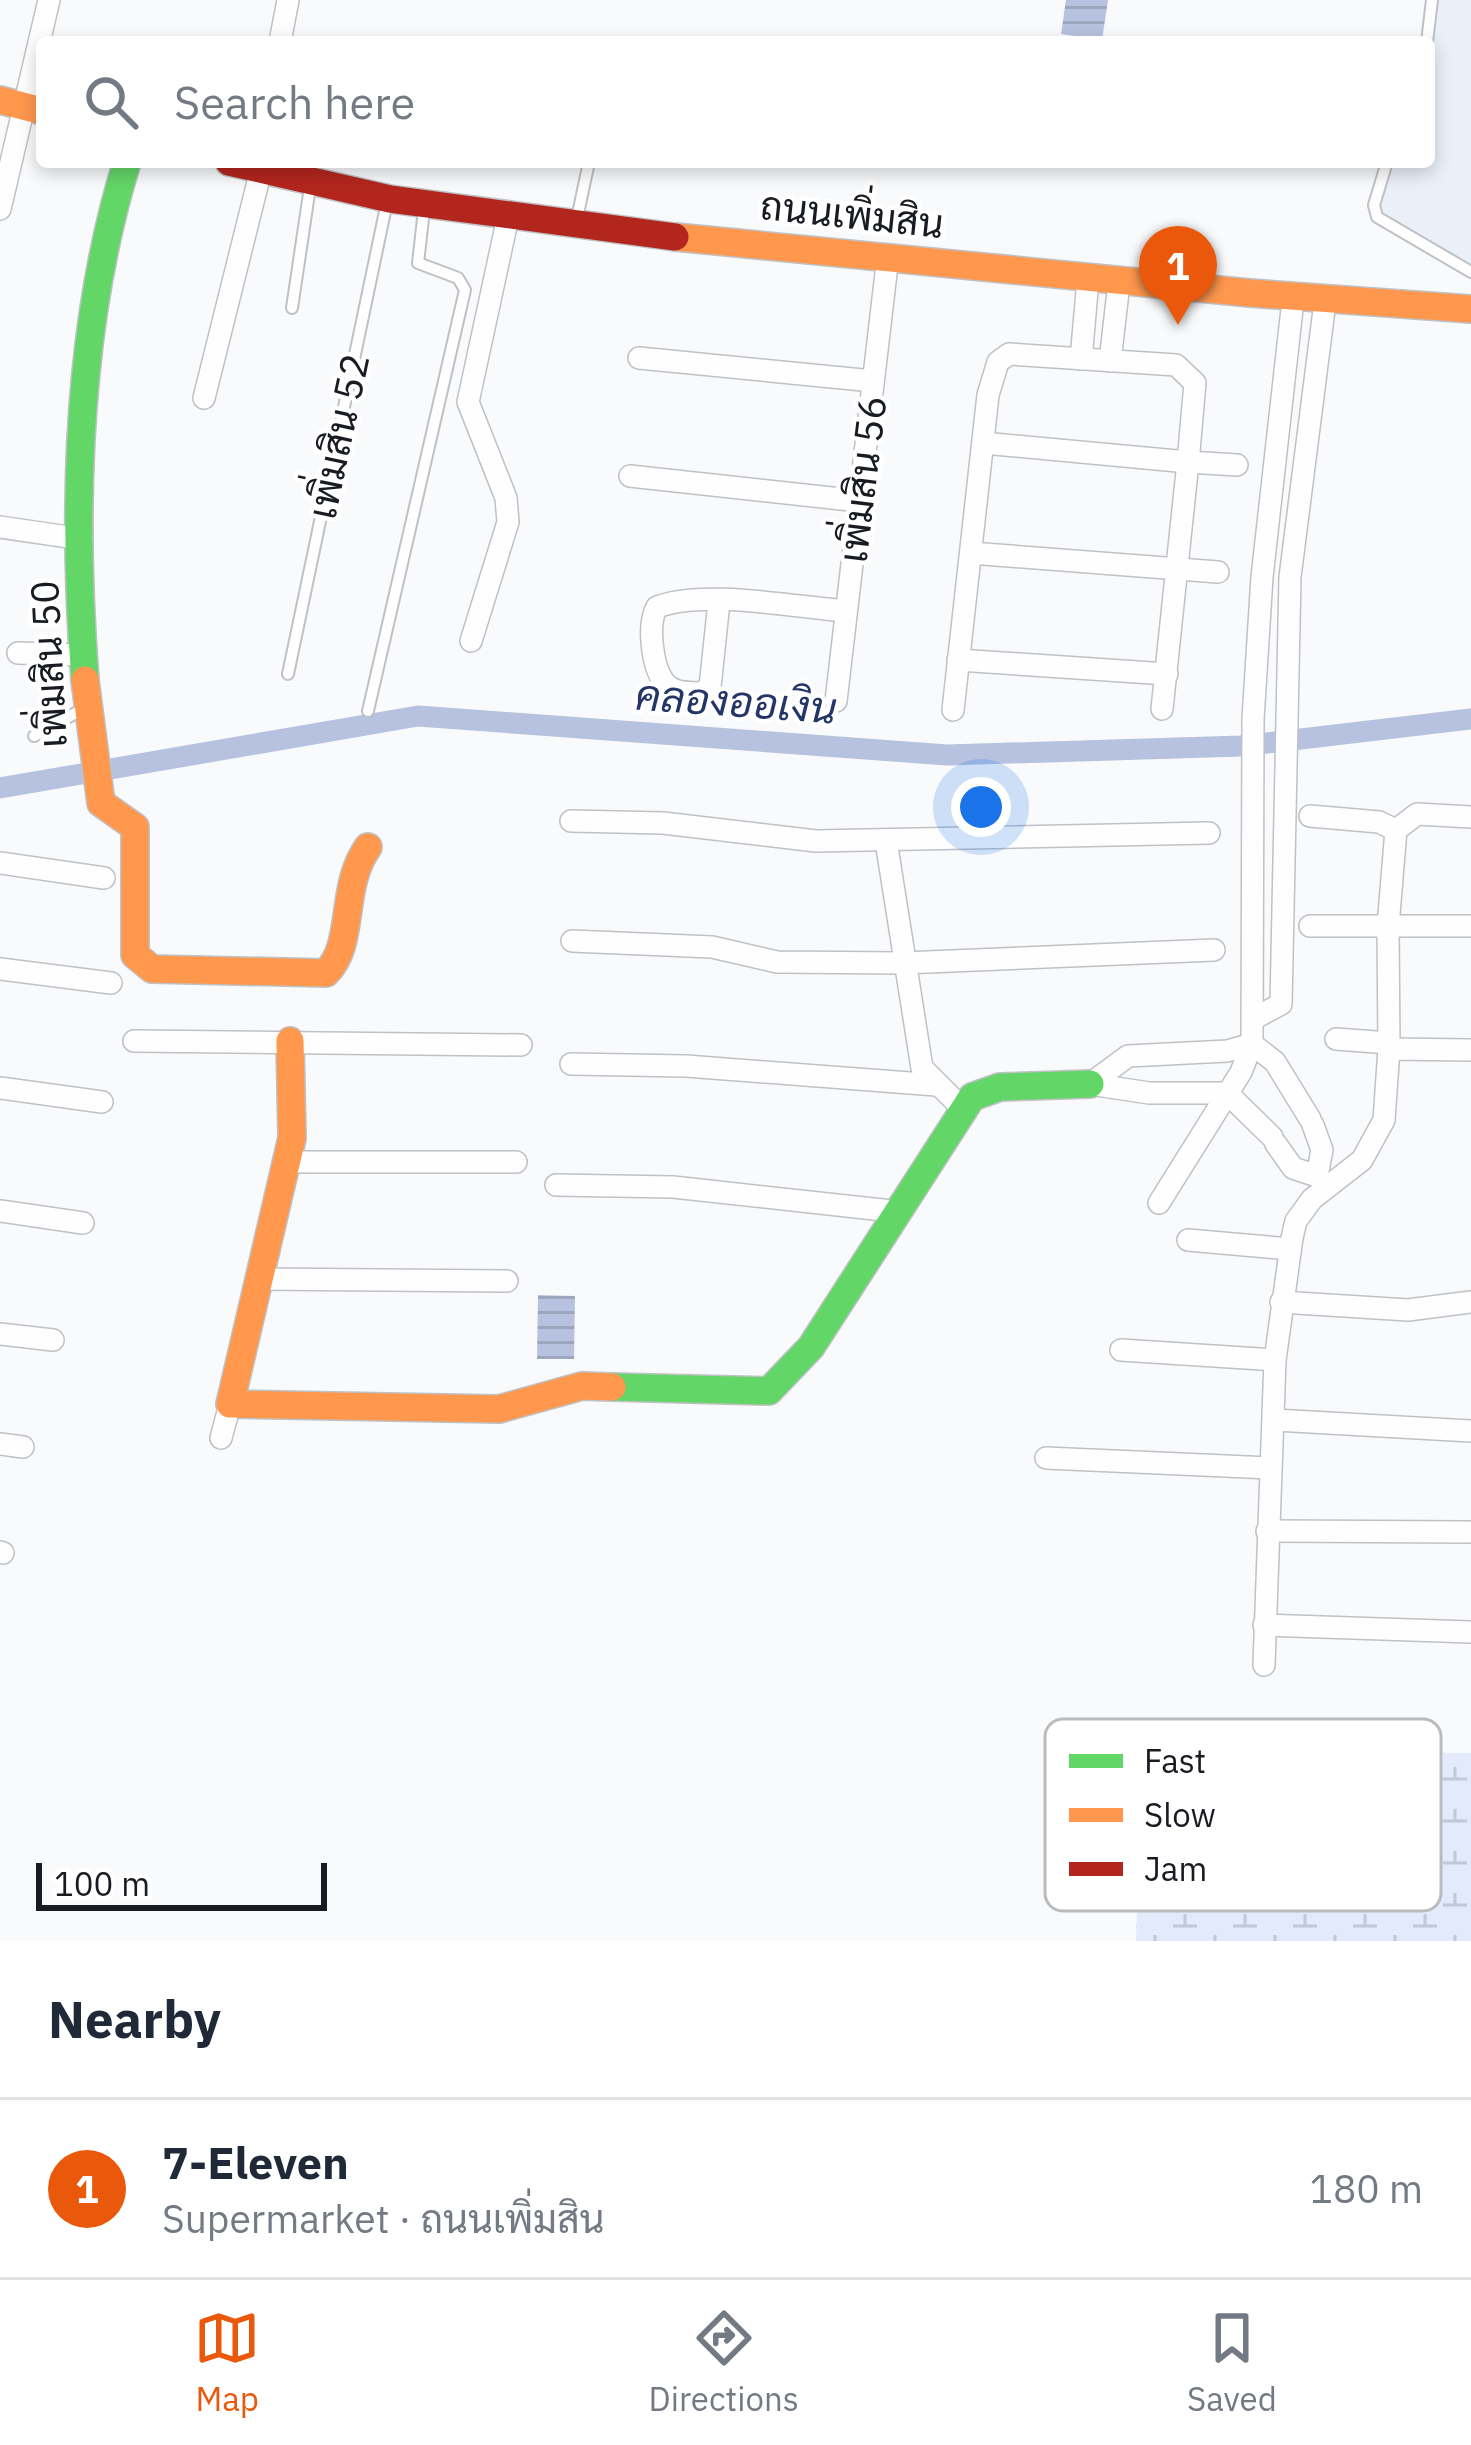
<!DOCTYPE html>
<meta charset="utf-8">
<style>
body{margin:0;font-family:"IBM Plex Sans",Sarabun,sans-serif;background:#f6f6f7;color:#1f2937}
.scale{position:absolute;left:36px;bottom:30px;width:291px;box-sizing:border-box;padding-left:12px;border:6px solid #181b21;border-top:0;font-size:33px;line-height:42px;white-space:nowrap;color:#181b21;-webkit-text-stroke:9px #fff;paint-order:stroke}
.you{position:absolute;left:981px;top:807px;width:42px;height:42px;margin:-30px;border:9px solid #fff;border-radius:50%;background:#1a73e8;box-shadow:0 0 0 18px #1a73e833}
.badge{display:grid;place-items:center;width:78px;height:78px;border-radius:50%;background:#ea580c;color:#fff;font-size:39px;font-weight:700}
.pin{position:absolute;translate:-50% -99px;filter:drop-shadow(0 3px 6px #0008)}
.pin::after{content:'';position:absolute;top:63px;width:42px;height:36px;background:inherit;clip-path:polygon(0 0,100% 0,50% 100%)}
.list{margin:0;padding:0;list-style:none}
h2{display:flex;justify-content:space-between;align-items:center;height:156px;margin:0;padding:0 48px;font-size:51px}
h2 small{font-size:39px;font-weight:400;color:#747a83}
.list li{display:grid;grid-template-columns:78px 1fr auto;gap:36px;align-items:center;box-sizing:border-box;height:180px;padding:0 48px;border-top:3px solid #e0e1e3}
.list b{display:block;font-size:45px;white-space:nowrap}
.list p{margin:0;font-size:39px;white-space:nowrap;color:#747a83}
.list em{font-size:39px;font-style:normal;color:#747a83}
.icon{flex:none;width:66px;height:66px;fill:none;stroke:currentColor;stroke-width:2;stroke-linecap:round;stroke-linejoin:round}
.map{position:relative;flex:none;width:1471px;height:1941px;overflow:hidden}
.search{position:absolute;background:#fff;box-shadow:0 6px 18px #0003;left:36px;right:36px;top:36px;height:132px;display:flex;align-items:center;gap:30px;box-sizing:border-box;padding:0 42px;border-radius:12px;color:#747a83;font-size:45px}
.sheet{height:336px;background:#fff}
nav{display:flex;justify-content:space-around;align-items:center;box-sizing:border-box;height:168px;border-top:3px solid #e0e1e3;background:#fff;font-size:33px;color:#747a83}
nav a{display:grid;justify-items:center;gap:6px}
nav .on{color:#ea580c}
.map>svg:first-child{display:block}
</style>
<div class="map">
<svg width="1471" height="1941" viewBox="0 0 1471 1941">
<defs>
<pattern id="wetland-marsh" width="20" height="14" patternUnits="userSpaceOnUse" patternTransform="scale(3)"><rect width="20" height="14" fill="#e2eafb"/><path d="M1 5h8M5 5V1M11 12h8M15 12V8" fill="none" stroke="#c1c8d7"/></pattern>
<pattern id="water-rules" width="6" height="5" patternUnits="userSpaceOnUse" patternTransform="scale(3)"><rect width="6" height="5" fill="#b6c2df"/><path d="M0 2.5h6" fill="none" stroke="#9ca6bf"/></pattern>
</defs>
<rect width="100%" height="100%" fill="#f9fafc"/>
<polygon fill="#ebeff8" points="1434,0 1471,0 1471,270 1388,224 1376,205 1389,162 1429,162"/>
<polygon fill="url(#wetland-marsh)" points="1143,1751 1471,1753 1471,1941 1136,1941"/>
<g fill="url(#water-rules)">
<polygon points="1066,0 1108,0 1102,40 1061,34"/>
<polygon points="538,1295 575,1296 574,1359 537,1359"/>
</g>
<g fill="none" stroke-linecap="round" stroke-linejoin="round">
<polyline stroke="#b6c2df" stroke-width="21" points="0,788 418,716 947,755 1241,746 1471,719"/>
<g stroke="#bfc1c5" stroke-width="14">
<g id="lane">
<polyline points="1427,42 1432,0"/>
<polyline points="1387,162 1374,205 1377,217 1471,272"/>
<polyline points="576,223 589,162"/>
<polyline points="292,308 310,187"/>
<polyline points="288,674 387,202"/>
<polyline points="368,711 465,290 458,278 418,263 424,210"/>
<polyline points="34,736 83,709"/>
</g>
</g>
<g stroke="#bfc1c5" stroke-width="24">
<g id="street">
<polyline points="280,42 288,0"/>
<polyline points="0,209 49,0"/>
<polyline points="639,358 873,381"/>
<polyline points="1081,359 1088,280"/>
<polyline points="1110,361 1119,283"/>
<polyline points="204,398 261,170"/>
<polyline points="630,476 859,501"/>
<polyline points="0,527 82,539"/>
<polyline points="971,553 1218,572"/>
<path d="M 719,602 L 710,687 L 701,693 C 688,692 673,694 664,682 C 652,666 647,624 657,607 C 703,589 794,607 846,611"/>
<polyline points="471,641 508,522 506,498 468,402 508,217"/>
<polyline points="18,653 83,655"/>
<polyline points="958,660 1167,674"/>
<polyline points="836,701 888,256"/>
<polyline points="1162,709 1188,462 1237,465"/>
<polyline points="953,710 988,395 998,362 1009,354 1176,365 1195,383 1188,462 983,443"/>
<polyline points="1310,816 1379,822 1396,830"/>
<polyline points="571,821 663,823 816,841 1209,833"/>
<polyline points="886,841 922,1068 963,1109"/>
<polyline points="0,863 104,878"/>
<polyline points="1310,926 1471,926"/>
<polyline points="572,941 712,947 777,962 903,963 1214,950"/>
<polyline points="0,969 111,983"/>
<polyline points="1255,1018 1281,1004 1290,577 1325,302"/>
<polyline points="1336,1039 1389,1043"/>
<polyline points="134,1041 521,1045"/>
<polyline points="1389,1049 1388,926 1396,830 1417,814 1471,817"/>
<polyline points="571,1064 686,1066 936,1085"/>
<polyline points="0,1088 102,1102"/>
<polyline points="1272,1137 1227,1093 1149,1093 1090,1084 1128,1056 1227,1051 1252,1044 1275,1062 1310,1119"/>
<polyline points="1276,1144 1293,1168 1317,1176 1322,1150 1313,1125"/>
<polyline points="285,1162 516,1162"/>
<polyline points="556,1185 673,1187 901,1212"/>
<polyline points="1159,1203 1241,1072 1252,1044 1253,719 1262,577 1293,300"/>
<polyline points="0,1211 83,1223"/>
<polyline points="1188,1240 1290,1249"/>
<polyline points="258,1279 507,1281"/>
<polyline points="1281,1302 1408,1310 1471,1302"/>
<polyline points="0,1334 53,1340"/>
<polyline points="1121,1350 1275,1360"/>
<polyline points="1275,1420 1471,1431"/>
<polyline points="221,1438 230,1404"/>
<polyline points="0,1444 23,1447"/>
<polyline points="1046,1458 1270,1468"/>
<polyline points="1267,1531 1471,1532"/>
<polyline points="0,1552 3,1553"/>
<polyline points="1264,1625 1471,1632"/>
<polyline points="1264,1665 1275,1360 1292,1238 1296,1221 1312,1199 1362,1160 1384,1120 1389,1049 1471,1050"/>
</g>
</g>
<g stroke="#bfc1c5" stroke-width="30">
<g id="fast">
<path d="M 85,680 C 72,509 76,326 127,162"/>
<polyline points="612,1387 769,1391 811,1347 972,1097 1000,1087 1090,1084"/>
</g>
</g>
<g stroke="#bfc1c5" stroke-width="30">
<g id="slow">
<polyline points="0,100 42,111"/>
<polyline points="675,237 1250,293 1471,309"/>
<path d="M 85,680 L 101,803 L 135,827 L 135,955 L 152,969 L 326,973 C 356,943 339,888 368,847"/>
<polyline points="290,1041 292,1138 230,1404 499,1409 582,1386 612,1387"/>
</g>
</g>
<g stroke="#bfc1c5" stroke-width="30">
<polyline id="jam" points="229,162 390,199 675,237"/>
</g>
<use href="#lane" stroke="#fefeff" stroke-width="10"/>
<use href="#street" stroke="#fefeff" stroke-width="21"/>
<use href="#fast" stroke="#63d668" stroke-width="27"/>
<use href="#slow" stroke="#ff974d" stroke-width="27"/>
<use href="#jam" stroke="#b3261e" stroke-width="27"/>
</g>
<g text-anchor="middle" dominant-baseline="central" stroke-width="9" stroke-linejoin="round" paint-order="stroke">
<g font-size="39" fill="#181b21" stroke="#fff">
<text transform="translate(852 214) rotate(6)">ถนนเพิ่มสิน</text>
<text transform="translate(338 436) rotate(-78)">เพิ่มสิน 52</text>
<text transform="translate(862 479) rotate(-83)">เพิ่มสิน 56</text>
<text transform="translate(48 664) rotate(-93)">เพิ่มสิน 50</text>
</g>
<g font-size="42" font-style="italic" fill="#243568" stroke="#fff">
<text transform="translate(736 701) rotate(4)">คลองออเงิน</text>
</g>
</g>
<rect x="1045" y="1719" width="396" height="192" rx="18" fill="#fff" stroke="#babbbc" stroke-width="3"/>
<rect x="1069" y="1754" width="54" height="14" fill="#63d668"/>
<rect x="1069" y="1808" width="54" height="14" fill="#ff974d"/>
<rect x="1069" y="1862" width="54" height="14" fill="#b3261e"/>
<g font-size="33" fill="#181b21">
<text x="1144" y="1773">Fast</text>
<text x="1144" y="1827">Slow</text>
<text x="1144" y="1881">Jam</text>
</g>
</svg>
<div class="scale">100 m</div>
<div class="you"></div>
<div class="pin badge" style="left:1178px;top:325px">1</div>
<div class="search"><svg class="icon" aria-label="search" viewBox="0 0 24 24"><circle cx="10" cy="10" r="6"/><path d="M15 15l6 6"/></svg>Search here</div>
</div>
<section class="sheet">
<h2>Nearby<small></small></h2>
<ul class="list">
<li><span class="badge">1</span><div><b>7-Eleven</b><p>Supermarket · ถนนเพิ่มสิน</p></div><em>180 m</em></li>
</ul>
</section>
<nav>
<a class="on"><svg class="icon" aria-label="map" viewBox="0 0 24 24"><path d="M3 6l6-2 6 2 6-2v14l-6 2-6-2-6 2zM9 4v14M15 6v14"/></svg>Map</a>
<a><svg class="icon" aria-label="directions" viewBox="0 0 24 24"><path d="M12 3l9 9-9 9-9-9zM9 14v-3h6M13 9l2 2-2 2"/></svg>Directions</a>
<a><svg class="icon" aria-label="saved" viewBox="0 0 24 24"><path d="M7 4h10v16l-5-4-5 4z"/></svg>Saved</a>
</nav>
